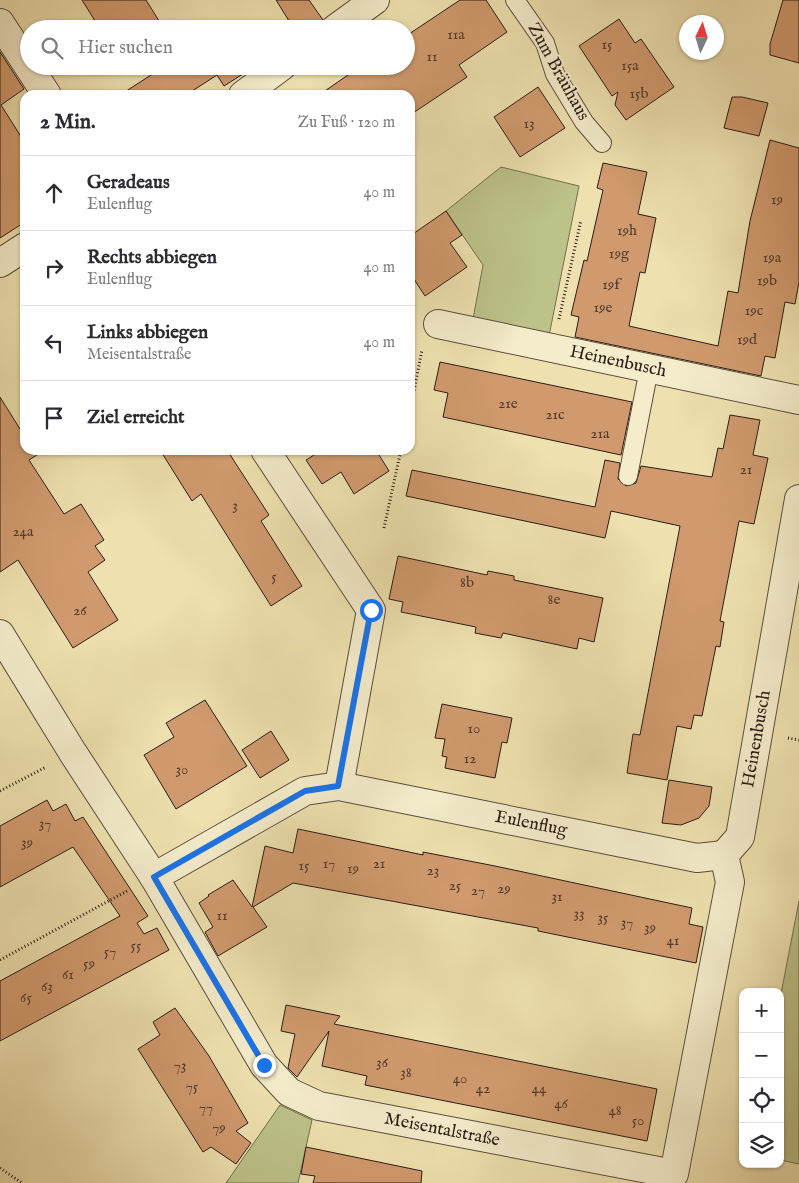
<!DOCTYPE html>
<html lang="de">
<meta charset="utf-8">
<style>
body{margin:0;font-family:"IM FELL English",serif;background:#f7f7f7;color:#2b2b33}
.controls{position:absolute;right:15px;bottom:15px;display:grid;overflow:hidden;border-radius:10px;box-shadow:0 1px 4px #0004}
.controls button{width:45px;height:45px;display:grid;place-items:center;padding:0;border:0;border-bottom:1px solid #e1e1e2;background:#fff;color:#2b2b33;font:25px sans-serif}
.compass{position:absolute;left:679px;top:15px;width:45px;height:45px;border-radius:50%;background:#fff;box-shadow:0 1px 4px #0004;rotate:4deg}
.stop{position:absolute;width:15px;height:15px;margin:-11px;border:4px solid #1a73e8;border-radius:50%;background:#fff}
.stop.end{background:#1a73e8;border-color:#fff;box-shadow:0 1px 5px #0008}
.list{margin:0;padding:0;list-style:none}
h2{display:flex;justify-content:space-between;align-items:center;height:65px;margin:0;padding:0 20px;font-size:21px}
h2 small{font-size:16px;font-weight:400;color:#7c7c81}
.list li{display:grid;grid-template-columns:32px 1fr auto;gap:15px;align-items:center;box-sizing:border-box;height:75px;padding:0 20px;border-top:1px solid #e1e1e2}
.list b{display:block;font-size:19px;white-space:nowrap}
.list p{margin:0;font-size:16px;white-space:nowrap;color:#7c7c81}
.list em{font-size:16px;font-style:normal;color:#7c7c81}
.icon{flex:none;width:28px;height:28px;fill:none;stroke:currentColor;stroke-width:2;stroke-linecap:round;stroke-linejoin:round}
.map{position:relative;flex:none;width:799px;height:1183px;overflow:hidden}
.search{position:absolute;background:#fff;box-shadow:0 1px 4px #0004;left:20px;top:20px;width:395px;height:55px;display:flex;align-items:center;gap:12px;box-sizing:border-box;padding:0 18px;border-radius:28px;color:#7c7c81;font-size:19px}
.panel{position:absolute;background:#fff;box-shadow:0 1px 4px #0004;left:20px;top:90px;width:395px;height:365px;border-radius:15px}
.map>svg:first-child{display:block}
</style>
<div class="map">
<svg width="799" height="1183" viewBox="0 0 799 1183">
<rect width="100%" height="100%" fill="#eee1af"/>
<filter id="stains"><feTurbulence type="fractalNoise" baseFrequency=".004" numOctaves="4"/><feColorMatrix values="0 0 0 0 .2 0 0 0 0 .09 0 0 0 0 .02 0 0 0 .5 -.17"/></filter>
<radialGradient id="worn" r=".72"><stop offset=".6" stop-color="#630" stop-opacity="0"/><stop offset="1" stop-color="#630" stop-opacity=".3"/></radialGradient>
<g fill="#bcc288" stroke="#737050">
<polygon points="501,167 579,186 549,336 473,319 483,265 446,211"/>
<polygon points="799,901 799,1164 780,1160 780,999"/>
<polygon points="280,1105 312,1120 298,1183 226,1183"/>
</g>
<g fill="#d09a6e" stroke="#2a1d17">
<polygon points="82,0 146,0 164,29 100,29"/>
<polygon points="276,0 309,0 323,20 320,29 294,29"/>
<polygon points="460,0 486,0 507,32 459,65 467,77 410,115 410,95 319,95 361,66 406,66 406,36"/>
<polygon points="783,0 799,0 799,63 770,55 770,44"/>
<polygon points="619,19 635,43 641,39 674,87 626,120 615,105 618,92 612,96 579,46"/>
<polygon points="0,52 24,89 1,105 25,143 25,222 0,238"/>
<polygon points="165,66 242,66 246,72 224,86 217,75 186,95 120,95"/>
<polygon points="538,87 565,128 520,157 494,117"/>
<polygon points="732,97 742,97 768,103 759,136 724,128"/>
<polygon points="770,140 799,148 799,282 795,304 785,302 775,358 765,356 761,376 575,337 579,317 571,315 584,260 587,261 603,190 597,188 603,163 647,172 638,214 656,218 645,273 640,272 629,326 718,346 728,291 738,293 750,221"/>
<polygon points="446,211 462,235 450,243 467,267 425,296 410,273 410,236"/>
<polygon points="440,362 632,402 621,455 443,417 448,393 434,390"/>
<polygon points="0,397 25,437 25,450 34,450 37,455 29,460 64,514 81,504 104,540 95,546 105,560 88,572 118,620 73,648 18,560 0,572"/>
<polygon points="730,415 760,420 753,455 768,458 754,524 739,521 720,621 724,622 720,647 716,646 702,716 694,715 691,729 677,726 667,780 627,773 633,734 640,735 680,526 611,511 605,538 506,517 406,496 412,470 595,507 605,460 620,463 618,479 626,486 636,483 641,466 712,477 718,448 723,449"/>
<polygon points="160,450 227,450 269,515 261,521 302,586 271,606 201,494 192,501"/>
<polygon points="322,450 376,450 389,471 354,494 341,472 322,484 306,460"/>
<polygon points="398,556 487,575 488,571 514,576 514,580 603,598 594,642 579,638 577,649 503,633 501,638 475,633 476,627 401,612 403,602 389,599"/>
<polygon points="205,700 247,766 176,809 144,755 174,737 166,723"/>
<polygon points="442,704 512,718 507,743 502,742 495,778 445,768 447,757 442,756 445,739 435,738"/>
<polygon points="271,731 289,760 260,778 242,750"/>
<polygon points="669,780 712,787 709,806 699,818 681,825 662,823"/>
<polygon points="47,800 53,811 66,804 75,821 83,817 148,916 137,923 144,934 157,928 169,950 0,1041 0,981 120,916 73,847 0,887 0,826"/>
<polygon points="298,829 409,852 423,855 423,852 495,866 692,908 689,924 703,927 696,963 538,931 538,928 293,883 253,907 267,927 218,956 205,932 213,927 199,903 209,896 208,895 233,880 252,907 265,846 293,853"/>
<polygon points="286,1005 340,1016 334,1024 657,1089 647,1141 365,1085 367,1076 322,1066 329,1031 297,1077 288,1068 295,1034 281,1031"/>
<polygon points="175,1008 209,1056 248,1123 236,1131 251,1143 236,1164 211,1147 203,1152 138,1049 160,1035 153,1022"/>
<polygon points="306,1147 422,1171 421,1183 313,1183 315,1176 301,1174"/>
</g>
<g fill="none" stroke-linecap="round" stroke-linejoin="round">
<g stroke="#5b4e3d" stroke-width="20">
<g id="lane">
<polyline points="515,0 545,43 555,74 584,122 602,143"/>
<polyline points="628,476 649,369"/>
</g>
</g>
<g stroke="#5b4e3d" stroke-width="30">
<g id="street">
<polyline points="0,23 47,95"/>
<polyline points="335,29 375,0"/>
<polyline points="243,95 282,66"/>
<polyline points="0,263 25,247"/>
<polyline points="438,324 799,400"/>
<polyline points="265,450 371,610 339,786"/>
<polyline points="0,634 73,753 154,877 264,1065 289,1092 319,1106 674,1174 730,882 724,855"/>
<polyline points="724,855 740,837 799,499"/>
<polyline points="154,877 305,791 339,786 697,858 724,855"/>
</g>
</g>
<g stroke="#2a1d17" stroke-width="3" stroke-dasharray="1 2.5" stroke-linecap="butt">
<polyline points="559,319 581,220"/>
<polyline points="410,411 422,350"/>
<polyline points="384,528 401,450"/>
<polyline points="788,738 799,740"/>
<polyline points="0,791 46,767"/>
<polyline points="0,960 127,891"/>
<polyline points="0,1168 22,1183"/>
</g>
<use href="#lane" stroke="#f4eccb" stroke-width="18"/>
<use href="#street" stroke="#f4eccb" stroke-width="28"/>
</g>
<g fill="none" stroke-linecap="round" stroke-linejoin="round">
<polyline stroke="#1a73e8" stroke-width="6" points="264,1065 154,877 305,791 338,786 371,610"/>
</g>
<g text-anchor="middle" dominant-baseline="central" stroke-width="4.5" stroke-linejoin="round" paint-order="stroke">
<g font-size="15" fill="#543c2d">
<text x="456" y="34">11a</text>
<text x="607" y="44">15</text>
<text x="432" y="56">11</text>
<text x="630" y="65">15a</text>
<text x="639" y="93">15b</text>
<text x="529" y="123">13</text>
<text x="777" y="199">19</text>
<text x="627" y="230">19h</text>
<text x="619" y="253">19g</text>
<text x="772" y="257">19a</text>
<text x="767" y="280">19b</text>
<text x="611" y="284">19f</text>
<text x="603" y="307">19e</text>
<text x="754" y="310">19c</text>
<text x="747" y="339">19d</text>
<text x="508" y="403">21e</text>
<text x="555" y="414">21c</text>
<text x="600" y="433">21a</text>
<text x="746" y="469">21</text>
<text x="235" y="505">3</text>
<text x="23" y="531">24a</text>
<text x="274" y="576">5</text>
<text x="467" y="582">8b</text>
<text x="554" y="599">8e</text>
<text x="80" y="610">26</text>
<text x="474" y="728">10</text>
<text x="470" y="758">12</text>
<text x="182" y="769">30</text>
<text x="45" y="823">37</text>
<text x="27" y="842">39</text>
<text x="329" y="863">17</text>
<text x="379" y="863">21</text>
<text x="304" y="865">15</text>
<text x="353" y="868">19</text>
<text x="433" y="870">23</text>
<text x="455" y="885">25</text>
<text x="504" y="888">29</text>
<text x="478" y="890">27</text>
<text x="557" y="896">31</text>
<text x="579" y="913">33</text>
<text x="222" y="915">11</text>
<text x="603" y="917">35</text>
<text x="627" y="922">37</text>
<text x="650" y="927">39</text>
<text x="673" y="940">41</text>
<text x="136" y="945">55</text>
<text x="110" y="951">57</text>
<text x="89" y="963">59</text>
<text x="68" y="974">61</text>
<text x="47" y="986">63</text>
<text x="26" y="997">65</text>
<text x="382" y="1062">36</text>
<text x="180" y="1065">73</text>
<text x="406" y="1072">38</text>
<text x="460" y="1078">40</text>
<text x="192" y="1086">75</text>
<text x="483" y="1088">42</text>
<text x="539" y="1088">44</text>
<text x="561" y="1103">46</text>
<text x="206" y="1107">77</text>
<text x="615" y="1110">48</text>
<text x="638" y="1120">50</text>
<text x="219" y="1127">79</text>
</g>
<g font-size="18" fill="#2a1d17" stroke="#f4eccb">
<text transform="translate(558 72) rotate(61)">Zum Bräuhaus</text>
<text transform="translate(618 362) rotate(12)">Heinenbusch</text>
<text transform="translate(757 739) rotate(-80)">Heinenbusch</text>
<text transform="translate(531 824) rotate(11)">Eulenflug</text>
<text transform="translate(442 1130) rotate(11)">Meisentalstraße</text>
</g>
</g>
<rect width="100%" height="100%" filter="url(#stains)"/>
<rect width="100%" height="100%" fill="url(#worn)"/>
</svg>
<div class="controls">
<button>+</button>
<button>−</button>
<button><svg class="icon" aria-label="locate" viewBox="0 0 24 24"><circle cx="12" cy="12" r="6"/><path d="M12 2v4M12 18v4M2 12h4M18 12h4"/></svg></button>
<button><svg class="icon" aria-label="layers" viewBox="0 0 24 24"><path d="M12 4l9 5-9 5-9-5zM3 14l9 5 9-5"/></svg></button>
</div>
<svg class="compass" viewBox="-18 -18 36 36"><path d="M0-13l5 13h-10z" fill="#e53935"/><path d="M0 13l5-13h-10z" fill="#7c7c81"/></svg>
<div class="stop" style="left:371px;top:610px"></div>
<div class="stop end" style="left:264px;top:1065px"></div>
<div class="search"><svg class="icon" aria-label="search" viewBox="0 0 24 24"><circle cx="10" cy="10" r="6"/><path d="M15 15l6 6"/></svg>Hier suchen</div>
<section class="panel">
<h2>2 Min.<small>Zu Fuß · 120 m</small></h2>
<ul class="list">
<li><svg class="icon" aria-label="ahead" viewBox="0 0 24 24"><path d="M12 20V5M6 11l6-6 6 6"/></svg><div><b>Geradeaus</b><p>Eulenflug</p></div><em>40 m</em></li>
<li><svg class="icon" aria-label="right" viewBox="0 0 24 24"><path d="M7 20v-9h11M14 6l5 5-5 5"/></svg><div><b>Rechts abbiegen</b><p>Eulenflug</p></div><em>40 m</em></li>
<li><svg class="icon" aria-label="left" viewBox="0 0 24 24"><path d="M17 20v-9H6M10 6l-5 5 5 5"/></svg><div><b>Links abbiegen</b><p>Meisentalstraße</p></div><em>40 m</em></li>
<li><svg class="icon" aria-label="arrive" viewBox="0 0 24 24"><path d="M6 21V4h12l-3 4 3 4H6"/></svg><div><b>Ziel erreicht</b></div></li>
</ul>
</section>
</div>
